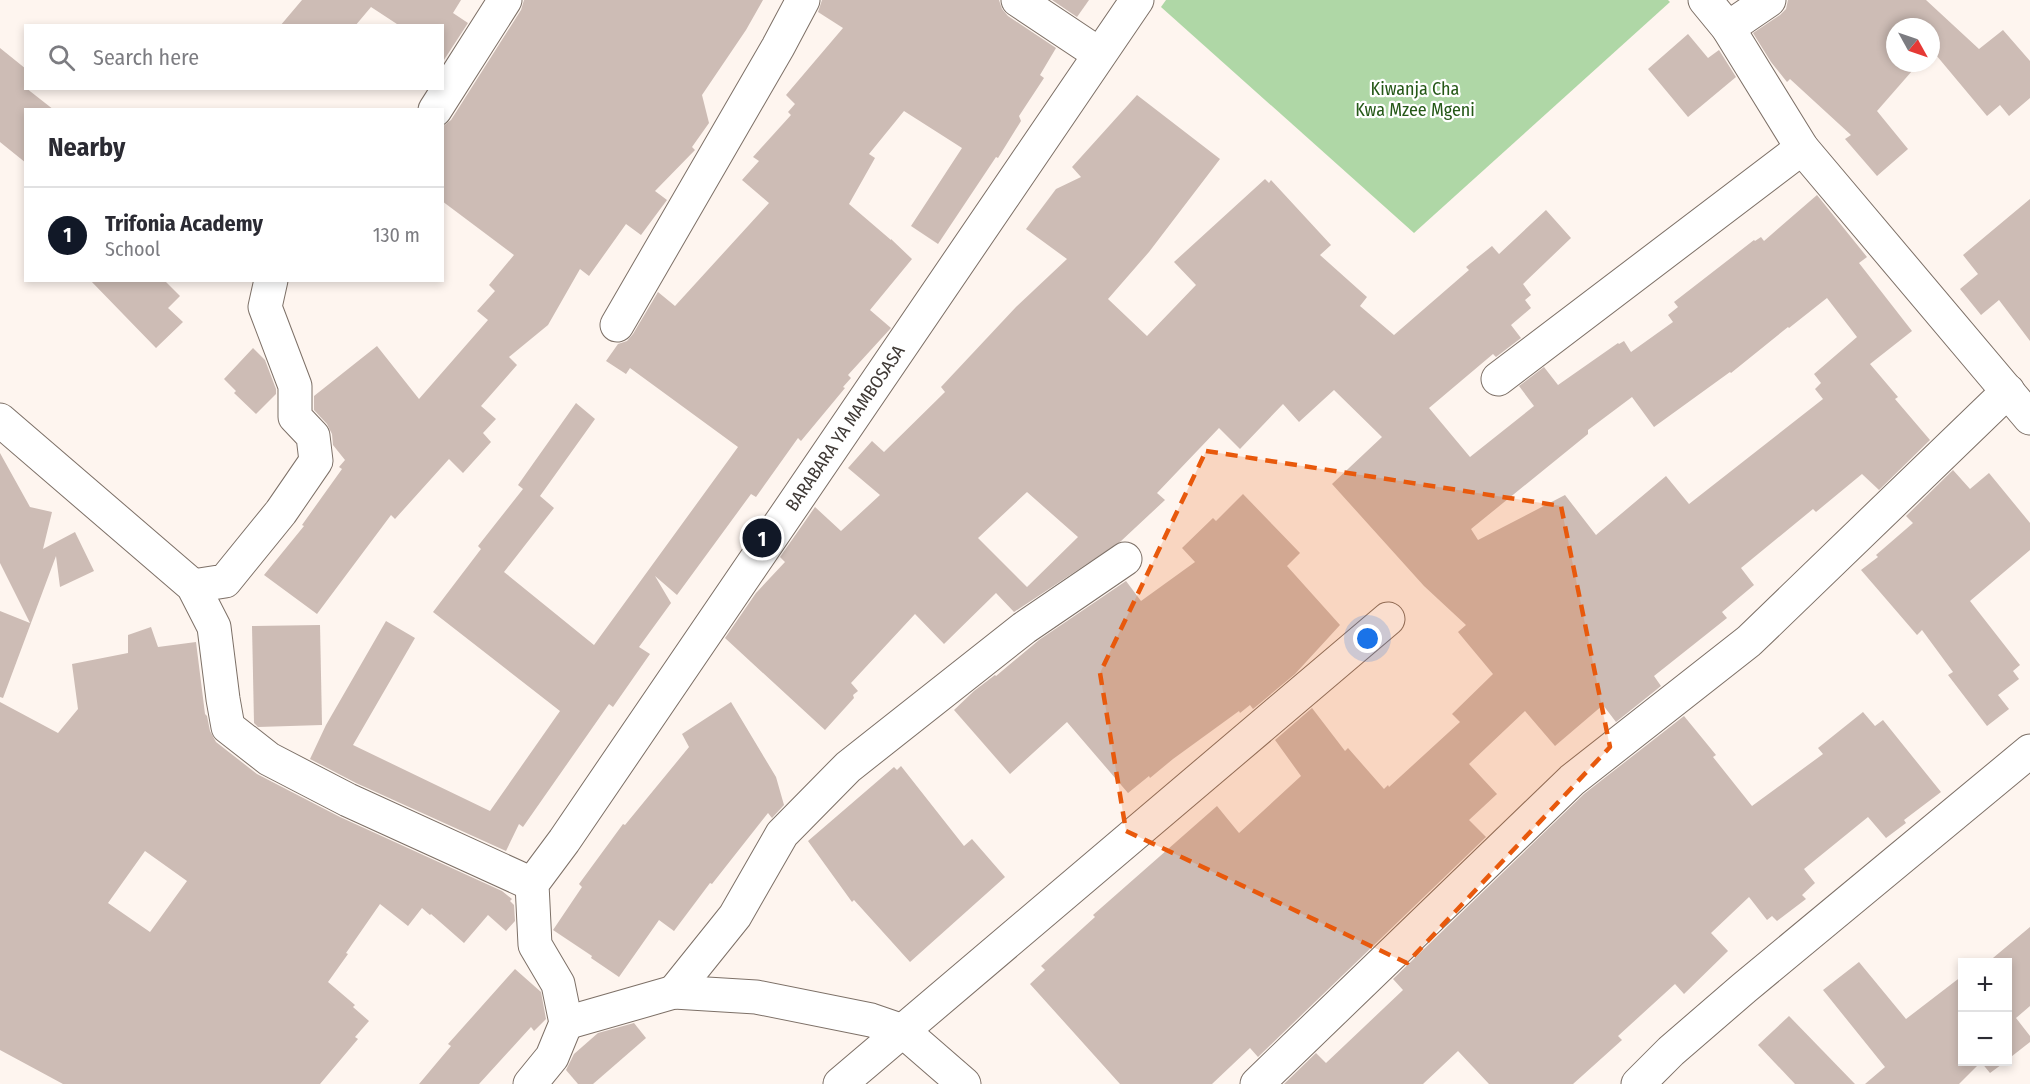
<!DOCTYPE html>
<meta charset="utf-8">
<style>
body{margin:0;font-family:"Fira Sans Condensed",sans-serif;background:#f7f7f7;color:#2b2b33}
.controls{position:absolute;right:18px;bottom:18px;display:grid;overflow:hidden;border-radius:0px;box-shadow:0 3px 9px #0003}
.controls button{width:54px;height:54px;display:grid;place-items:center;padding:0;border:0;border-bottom:2px solid #e1e1e2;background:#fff;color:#2b2b33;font:30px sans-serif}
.compass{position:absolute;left:1886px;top:18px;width:54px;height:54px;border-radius:50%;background:#fff;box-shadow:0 3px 9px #0003;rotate:130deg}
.you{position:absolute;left:1368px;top:639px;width:21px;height:21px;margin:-15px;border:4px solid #fff;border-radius:50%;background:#1a73e8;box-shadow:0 0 0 9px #1a73e833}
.badge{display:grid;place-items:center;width:39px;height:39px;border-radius:50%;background:#111827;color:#fff;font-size:20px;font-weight:700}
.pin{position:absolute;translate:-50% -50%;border:3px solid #fff;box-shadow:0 2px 6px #0006}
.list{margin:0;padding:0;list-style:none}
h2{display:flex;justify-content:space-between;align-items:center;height:78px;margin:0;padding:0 24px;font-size:26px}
h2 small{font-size:20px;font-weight:400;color:#7c7c81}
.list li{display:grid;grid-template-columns:39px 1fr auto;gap:18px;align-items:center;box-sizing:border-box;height:96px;padding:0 24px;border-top:2px solid #e1e1e2}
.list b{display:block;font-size:22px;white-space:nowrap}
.list p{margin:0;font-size:20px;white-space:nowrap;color:#7c7c81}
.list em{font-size:20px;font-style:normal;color:#7c7c81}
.icon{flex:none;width:33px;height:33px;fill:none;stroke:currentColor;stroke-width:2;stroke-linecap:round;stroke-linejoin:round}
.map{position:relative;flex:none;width:2030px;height:1084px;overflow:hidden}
.search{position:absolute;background:#fff;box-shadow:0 3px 9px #0003;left:24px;top:24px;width:420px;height:66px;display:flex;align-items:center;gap:15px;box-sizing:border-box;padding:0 21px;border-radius:0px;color:#7c7c81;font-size:22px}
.panel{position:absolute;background:#fff;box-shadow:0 3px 9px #0003;left:24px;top:108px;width:420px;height:174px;border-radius:0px}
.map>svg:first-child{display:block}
</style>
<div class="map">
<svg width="2030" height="1084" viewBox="0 0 2030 1084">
<rect width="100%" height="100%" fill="#fef5ef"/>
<polygon fill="#afd7a6" points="1166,0 1668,0 1670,2 1414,233 1161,7"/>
<g fill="#cdbcb5" fill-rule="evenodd">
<polygon points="302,0 461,0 453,13 468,23 442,63 442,26 400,26 371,7 355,26 280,26"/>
<polygon points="524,0 763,0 746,30 702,95 709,123 692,147 695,150 655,191 667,200 641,235 626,224 589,276 580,269 548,325 509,357 517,365 481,406 496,419 483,433 491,442 463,473 449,459 395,519 391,515 317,614 264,575 304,526 302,525 342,469 339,467 345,460 333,445 332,434 327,424 314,410 314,396 377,346 419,399 488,320 477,311 495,291 489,285 514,255 442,201 442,127 451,120 521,10"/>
<polygon points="822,0 999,0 1002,9 1008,16 1056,48 1040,75 1044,78 1019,116 1021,121 998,158 996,157 938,244 911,226 962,148 904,111 869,154 875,158 849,204 891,240 891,239 912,259 870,310 891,328 848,375 851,378 843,387 845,388 801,441 798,438 756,497 751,494 677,595 655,576 671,603 639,647 650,654 613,707 609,704 523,827 519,824 506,851 356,783 310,759 326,725 386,621 415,638 353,745 490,811 560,711 433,612 481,549 478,546 523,489 518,485 576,403 595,419 540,496 554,508 504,572 594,645 738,447 630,368 626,374 606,361 618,344 627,341 633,334 658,292 675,306 769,203 742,180 759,161 753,157 791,115 788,112 795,104 786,95 843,28 818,12"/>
<polygon points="1052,0 1089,0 1077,17"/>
<polygon points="1788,0 1926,0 1979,49 2003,30 2030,61 2030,98 2009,116 2000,105 1987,116 1931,49 1931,27 1895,27 1895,63 1919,63 1877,111 1908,149 1877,176 1845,139 1851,135 1790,79 1787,82 1771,62 1753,33 1780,15 1786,9"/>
<polygon points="1688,34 1708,58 1719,50 1736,77 1688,117 1648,69"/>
<polygon points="0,48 26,69 26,88 54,110 26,110 26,163 0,142"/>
<path d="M 1137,95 L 1220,159 L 1149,252 L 1108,299 L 1147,336 L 1196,285 L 1174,262 L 1265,179 L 1269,183 L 1271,180 L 1331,245 L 1320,255 L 1367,297 L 1360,306 L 1394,335 L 1469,270 L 1466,267 L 1492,246 L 1499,254 L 1546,210 L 1571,238 L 1523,284 L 1531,295 L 1525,300 L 1531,308 L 1511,325 L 1521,338 L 1496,357 L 1493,354 L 1429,408 L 1470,457 L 1534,406 L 1519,386 L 1544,367 L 1558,385 L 1618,343 L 1619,344 L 1624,341 L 1631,352 L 1673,322 L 1668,315 L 1678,307 L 1674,302 L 1754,240 L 1755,241 L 1761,237 L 1764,241 L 1817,195 L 1867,257 L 1859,263 L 1912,331 L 1870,364 L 1898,397 L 1895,399 L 1930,440 L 1879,490 L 1862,474 L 1816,512 L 1813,509 L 1741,568 L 1754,585 L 1722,612 L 1727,618 L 1654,676 L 1661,686 L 1616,722 L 1603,705 L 1555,746 L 1525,711 L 1469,764 L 1497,794 L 1469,820 L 1486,837 L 1258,1057 L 1250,1048 L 1212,1084 L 1120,1084 L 1030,984 L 1045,970 L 1041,966 L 1095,917 L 1093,915 L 1217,806 L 1239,833 L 1301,776 L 1275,740 L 1312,708 L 1345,751 L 1348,748 L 1384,789 L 1388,785 L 1389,787 L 1460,722 L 1452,714 L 1493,674 L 1458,632 L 1466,625 L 1424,586 L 1332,484 L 1382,437 L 1334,390 L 1299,422 L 1283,404 L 1240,449 L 1219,428 L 1157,493 L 1165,500 L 1120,542 L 1014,612 L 996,593 L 944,644 L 915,614 L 851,683 L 858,691 L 853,695 L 854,698 L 825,730 L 725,638 L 756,593 L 785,562 L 780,557 L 815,507 L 841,531 L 880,495 L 848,468 L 872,441 L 884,452 L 945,392 L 941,387 L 1016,307 L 1067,259 L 1026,229 L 1056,189 L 1081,177 L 1072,167 ZM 1827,298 L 1857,337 L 1814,374 L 1821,383 L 1815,389 L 1823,399 L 1689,504 L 1666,476 L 1596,535 L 1565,495 L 1478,540 L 1471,529 L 1588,434 L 1588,430 L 1632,397 L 1654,427 L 1730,372 L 1731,373 L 1788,327 L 1789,328 ZM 1027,492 L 1078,537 L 1027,587 L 978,538 Z"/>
<polygon points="2030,199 2030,341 1999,300 1981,315 1960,289 1978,274 1963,255"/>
<polygon points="90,280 164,280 180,296 168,308 183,322 156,348"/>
<polygon points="253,348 265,360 276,389 276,394 256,414 234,393 236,391 224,379"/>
<polygon points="0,453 30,507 52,512 43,549 75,532 94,571 60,587 56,556 3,698 0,697 0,611 30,623 0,563"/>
<polygon points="1953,470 1970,489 1989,473 2030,523 2030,550 1970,601 2020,665 2013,671 2019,679 1998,695 2009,709 1987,726 1948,675 1953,672 1922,630 1917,635 1861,570 1878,557 1876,555 1913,523 1906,516"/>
<polygon points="1243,494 1300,553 1287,566 1340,625 1295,674 1253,709 1250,705 1240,713 1239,711 1173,759 1150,778 1149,776 1128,793 1067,722 1010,774 954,710 974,691 995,675 996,676 1039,640 1126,581 1141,601 1195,562 1182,548 1213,518 1216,521"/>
<polygon points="320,625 322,725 258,727 254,723 252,626"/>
<path d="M 151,627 L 158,647 L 196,642 L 205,714 L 207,716 L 210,731 L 216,742 L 257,774 L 340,817 L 502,891 L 512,899 L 510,901 L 514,905 L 515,921 L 506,931 L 488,915 L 464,943 L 431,914 L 430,915 L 422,908 L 408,926 L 380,904 L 346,953 L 348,954 L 328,982 L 355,1005 L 353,1007 L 369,1021 L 355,1037 L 358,1039 L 320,1084 L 63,1084 L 0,1050 L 0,702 L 58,733 L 78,709 L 72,664 L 128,653 L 128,635 ZM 145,851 L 187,881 L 150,932 L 108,903 Z"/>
<polygon points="731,702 776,777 784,805 772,818 768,813 712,884 710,883 674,931 659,920 619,977 591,958 592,956 553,930 582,887 579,884 623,824 625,825 689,747 682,734"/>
<polygon points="1863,712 1875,726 1883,720 1941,792 1904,820 1906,823 1886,838 1868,817 1804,869 1815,883 1802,895 1806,899 1777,921 1772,916 1767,920 1749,897 1711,933 1728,951 1684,994 1675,984 1618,1036 1622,1040 1573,1084 1489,1084 1458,1051 1423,1084 1284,1084 1316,1053 1326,1063 1403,990 1393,979 1584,794 1684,716 1716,755 1713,757 1752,806 1823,754 1818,748"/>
<polygon points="901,766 964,846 972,839 1005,877 910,962 854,900 852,902 808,841 894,767 897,770"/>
<polygon points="2030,927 2030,1006 2016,1018 2030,1036 2030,1042 2007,1060 2007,963 1987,963"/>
<polygon points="1859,962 1906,1019 1962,976 1962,1062 2005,1062 1990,1073 1981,1062 1959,1084 1865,1084 1885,1067 1823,990"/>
<polygon points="515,969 541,992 546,1019 534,1031 531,1027 479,1084 419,1084 451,1046 448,1044"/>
<polygon points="1789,1016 1855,1084 1795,1084 1758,1045"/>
<polygon points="634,1023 646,1038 593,1084 578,1084 566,1070 574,1054 598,1033"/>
</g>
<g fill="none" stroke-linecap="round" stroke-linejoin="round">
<g stroke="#7d7067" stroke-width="35">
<g id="street">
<polyline points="1018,0 1099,54"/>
<polyline points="1705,0 1728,28 1802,148 2030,418"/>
<polyline points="1728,28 1769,0"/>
<polyline points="435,110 505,0"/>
<polyline points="617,325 778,47 803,0"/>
<polyline points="1498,379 1802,148"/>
<polyline points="0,420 193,586 214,627 223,699 228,727 269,759 348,800 532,884"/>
<polyline points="193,586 225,581 281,512 316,461 313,436 295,417 295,386 265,307 271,280"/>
<polyline points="674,992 735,916 782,834 848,767 1024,628 1125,559"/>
<polyline points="566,1023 674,992 756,997 871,1020 903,1031 964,1084"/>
<polyline points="840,1084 1388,619"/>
<polyline points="1257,1084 1572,780 1749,641 2008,391"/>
<polyline points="1638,1084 1671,1051 1744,988 2030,751"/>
</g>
</g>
<g stroke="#7d7067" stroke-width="35">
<g id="secondary">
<path id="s1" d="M 530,1084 L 552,1057 L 566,1023 L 558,984 L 535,945 L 532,884 L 564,841 L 1137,0"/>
</g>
</g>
<use href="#street" stroke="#fff" stroke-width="33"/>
<use href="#secondary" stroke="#fff" stroke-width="33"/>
</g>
<path fill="#e8590c" fill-opacity="0.2" stroke="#e8590c" stroke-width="4.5" stroke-dasharray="12 8" stroke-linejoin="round" d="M 1206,451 L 1561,506 L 1610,747 L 1407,963 L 1126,831 L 1100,673 Z"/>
<g text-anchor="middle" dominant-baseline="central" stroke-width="4.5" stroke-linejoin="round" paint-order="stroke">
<g font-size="18" fill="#255817" stroke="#fff">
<text x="1415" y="89">Kiwanja Cha<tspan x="1415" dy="21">Kwa Mzee Mgeni</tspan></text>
</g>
<g font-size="18" fill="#3f3935" stroke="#fff">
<text stroke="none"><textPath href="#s1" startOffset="771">BARABARA YA MAMBOSASA</textPath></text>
</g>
</g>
</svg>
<div class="controls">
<button>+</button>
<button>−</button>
</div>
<svg class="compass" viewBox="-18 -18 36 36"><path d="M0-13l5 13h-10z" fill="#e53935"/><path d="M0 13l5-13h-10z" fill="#7c7c81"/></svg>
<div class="you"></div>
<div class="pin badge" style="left:762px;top:538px">1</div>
<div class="search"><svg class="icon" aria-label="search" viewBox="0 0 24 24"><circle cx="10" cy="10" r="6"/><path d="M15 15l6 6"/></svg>Search here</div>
<section class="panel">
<h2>Nearby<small></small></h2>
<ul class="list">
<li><span class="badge">1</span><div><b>Trifonia Academy</b><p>School</p></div><em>130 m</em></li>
</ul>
</section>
</div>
